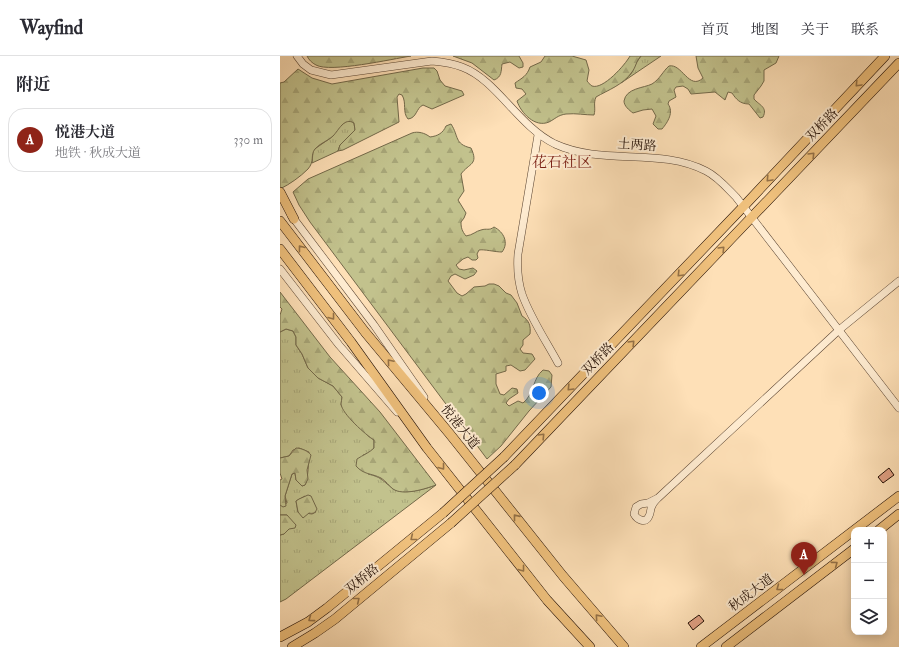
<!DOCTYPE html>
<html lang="zh">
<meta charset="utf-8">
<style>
body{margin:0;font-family:"IM FELL Double Pica","Noto Serif SC",serif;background:#f7f7f7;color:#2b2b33}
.controls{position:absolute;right:12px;bottom:12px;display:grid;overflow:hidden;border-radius:8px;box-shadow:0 2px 10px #0003}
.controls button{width:36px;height:36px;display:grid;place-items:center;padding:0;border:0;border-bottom:1px solid #e1e1e2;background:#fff;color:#2b2b33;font:20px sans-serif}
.you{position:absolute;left:259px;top:337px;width:14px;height:14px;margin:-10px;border:3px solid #fff;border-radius:50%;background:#1a73e8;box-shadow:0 0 0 6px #1a73e833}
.badge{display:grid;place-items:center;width:26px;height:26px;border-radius:50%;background:#8f2418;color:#fff;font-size:13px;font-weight:700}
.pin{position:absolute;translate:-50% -33px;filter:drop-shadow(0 1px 2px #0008)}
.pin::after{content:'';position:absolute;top:21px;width:14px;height:12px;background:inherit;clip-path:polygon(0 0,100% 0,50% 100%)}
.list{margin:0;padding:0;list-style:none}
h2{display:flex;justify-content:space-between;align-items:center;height:52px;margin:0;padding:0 16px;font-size:17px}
h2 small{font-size:13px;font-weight:400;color:#7c7c81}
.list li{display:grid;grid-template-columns:26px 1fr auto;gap:12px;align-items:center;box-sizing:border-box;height:64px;margin:0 8px 8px;padding:0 8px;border:1px solid #e1e1e2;border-radius:16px}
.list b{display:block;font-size:15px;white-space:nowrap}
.list p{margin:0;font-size:13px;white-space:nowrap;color:#7c7c81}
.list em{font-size:13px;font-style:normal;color:#7c7c81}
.icon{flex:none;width:22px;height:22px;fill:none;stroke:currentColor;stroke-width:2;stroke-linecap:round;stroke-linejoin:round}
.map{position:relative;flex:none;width:619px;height:591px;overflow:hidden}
header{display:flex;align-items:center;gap:24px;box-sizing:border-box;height:56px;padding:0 20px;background:#fff;border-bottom:1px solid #e1e1e2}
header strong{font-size:19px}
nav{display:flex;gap:22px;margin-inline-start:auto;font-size:14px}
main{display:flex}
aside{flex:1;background:#fff}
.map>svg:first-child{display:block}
</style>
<header>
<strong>Wayfind</strong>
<nav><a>首页</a><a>地图</a><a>关于</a><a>联系</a></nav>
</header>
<main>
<aside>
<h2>附近<small></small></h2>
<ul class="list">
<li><span class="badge">A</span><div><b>悦港大道</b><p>地铁 · 秋成大道</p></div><em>330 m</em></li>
</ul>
</aside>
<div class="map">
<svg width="619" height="591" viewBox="0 0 619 591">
<defs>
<pattern id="grass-tufts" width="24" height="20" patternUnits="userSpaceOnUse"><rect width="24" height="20" fill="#c2c28d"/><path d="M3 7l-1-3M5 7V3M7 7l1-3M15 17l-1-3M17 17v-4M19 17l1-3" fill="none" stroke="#a7a678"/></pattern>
<pattern id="forest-firs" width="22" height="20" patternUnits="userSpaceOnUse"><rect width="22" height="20" fill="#c2c28d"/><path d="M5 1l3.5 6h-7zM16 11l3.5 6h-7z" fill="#a7a678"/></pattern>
</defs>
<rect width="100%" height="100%" fill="#fee0b7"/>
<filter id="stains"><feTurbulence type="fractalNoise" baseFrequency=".005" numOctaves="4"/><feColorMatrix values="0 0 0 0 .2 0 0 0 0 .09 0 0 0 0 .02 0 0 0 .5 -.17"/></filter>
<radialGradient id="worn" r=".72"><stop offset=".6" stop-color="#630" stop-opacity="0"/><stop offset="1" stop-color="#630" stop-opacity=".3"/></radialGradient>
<g fill="url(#grass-tufts)" stroke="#73694a" fill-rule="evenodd">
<polygon points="361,0 381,0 341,27 351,18 356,7"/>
<polygon points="67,65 71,65 74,67 75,74 60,89 58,95 32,107 33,95 36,92 52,81 60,70"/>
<path d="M 6,273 L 13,275 L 16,281 L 16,289 L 22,298 L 28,312 L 38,322 L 53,330 L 62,341 L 61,349 L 88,380 L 94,384 L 94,392 L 89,397 L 83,399 L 88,418 C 101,421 102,424 112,432 C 122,440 145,433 156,429 L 6,543 L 0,546 L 0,479 L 4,478 L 7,459 L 0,459 L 0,449 L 7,447 L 5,440 L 12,418 L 15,417 L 16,424 L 22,430 L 25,429 C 28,424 29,403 29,396 L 19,392 L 13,394 L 9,400 L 0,402 L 0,276 ZM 25,440 L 36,456 L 32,458 L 18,456 L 16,445 Z"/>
</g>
<g fill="url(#forest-firs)" stroke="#73694a">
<path d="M 27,0 L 131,0 C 112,3 50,17 36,9 C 32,7 29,4 27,0 Z"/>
<path d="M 173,0 L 239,0 L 243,7 L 243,11 L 239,12 L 230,6 L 222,8 C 221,15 222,21 214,24 L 192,7 Z"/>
<path d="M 265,0 L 292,0 L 306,4 L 309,14 L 307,25 C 309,27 310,29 312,30 C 323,34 345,9 350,0 L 361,0 C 356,5 356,11 352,16 C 343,29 328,34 316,41 C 313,48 316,52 314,59 C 305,59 296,57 286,58 C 278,59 275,63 269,66 C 255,72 241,57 237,45 L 246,38 L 242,33 L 236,32 L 235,27 C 242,22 247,20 250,11 L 261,6 Z"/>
<path d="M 416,0 L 499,0 L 496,7 L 484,14 L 484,25 L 481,30 L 474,39 L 474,43 C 479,49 488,51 483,61 L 480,62 L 469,48 C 460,48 456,43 452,37 L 448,36 L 445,44 L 435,36 L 411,38 L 408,33 L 403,30 L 396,31 L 394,34 L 396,41 L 389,45 L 388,48 C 394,56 388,66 382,73 L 378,73 L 373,68 L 376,60 L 372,53 L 363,54 L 353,57 C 349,54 344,50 344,45 C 346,32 364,32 372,28 C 380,23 383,15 389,10 C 402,7 409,35 423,22 L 418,12 Z"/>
<path d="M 143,12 L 154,12 L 157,15 L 160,24 L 165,30 L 182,35 L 184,39 L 152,53 L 143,49 C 136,52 137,62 128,63 C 122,56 127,47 122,39 L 119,38 L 117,41 L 119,66 L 63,94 L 58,95 L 60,89 L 75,74 L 74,67 C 64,61 59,74 53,80 C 48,85 40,87 35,93 C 30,99 35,105 28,113 C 20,121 10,128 0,133 L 0,27 L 4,26 L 18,13 L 32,22 L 52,28 Z"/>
<path d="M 171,68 C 179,80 174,88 191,92 C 199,109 189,107 181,118 L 184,135 L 178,144 L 186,157 L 184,162 L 181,166 C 181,172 182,175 186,180 C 193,179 196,175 201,174 C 207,172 209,175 214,171 C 224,176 229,187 222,196 C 215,196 204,193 199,194 L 197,198 L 198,202 L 196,204 L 192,204 L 188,201 L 183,203 L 176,209 L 179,213 L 184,214 L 193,212 L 197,215 L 194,219 L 185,223 L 175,218 L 171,220 L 168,225 L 177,237 L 182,240 L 186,238 L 194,231 L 205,230 L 209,228 L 214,228 L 219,230 L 226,237 L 231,239 L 237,247 L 242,260 C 249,264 251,270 250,278 L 243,284 L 243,289 L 240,293 L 243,297 L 252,298 L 255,303 L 245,314 L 240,315 L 231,309 L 226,310 L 226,315 L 216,318 L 216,328 L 220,338 L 224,339 L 232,332 L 237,333 L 238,337 L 229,343 L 226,347 L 229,350 L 238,345 L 243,347 C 255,337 252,323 263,314 L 269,315 L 272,319 L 271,331 L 249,355 L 221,390 L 207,403 L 30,166 L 19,149 L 13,136 L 28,123 L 132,77 C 138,75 145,77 150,81 C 158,80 163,77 166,70 Z"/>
<path d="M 0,236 L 50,301 L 100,356 L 156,429 C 145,433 123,440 113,433 C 109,430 106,425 101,422 C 91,417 84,419 76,410 L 77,403 C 83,399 89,397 94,392 L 94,384 C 86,379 62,358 61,348 C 61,346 62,343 62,341 L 53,330 L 38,322 L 28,312 L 22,298 L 16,289 L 16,281 L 13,275 L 6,273 L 0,276 L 0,259 L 2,253 L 0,251 Z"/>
<path d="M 16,392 C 21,392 28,395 31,399 L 27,414 L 28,423 L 25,429 L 22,430 L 16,424 L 15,417 L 12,418 L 5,440 L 6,450 L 3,451 L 0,449 L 0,424 L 2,423 L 0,417 L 0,402 L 9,400 Z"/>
<path d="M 28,439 L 31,440 L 37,453 C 35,457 33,458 29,457 L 23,462 L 18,456 L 16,445 L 19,443 Z"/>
<polygon points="0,459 7,459 16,469 15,472 9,473 4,478 0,479"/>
</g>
<g fill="#df9f82" stroke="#241006">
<polygon points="609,412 614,419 603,427 598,421"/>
<polygon points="419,559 424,565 413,574 408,567"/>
</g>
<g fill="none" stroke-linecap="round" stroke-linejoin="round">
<g stroke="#5a4432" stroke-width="8">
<g id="minor">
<path d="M 17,0 L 23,8 L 31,14 L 51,19 L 152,5 C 163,6 172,7 182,11 C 217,24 238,70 275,88 C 323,110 380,91 426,115 C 438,121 447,132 456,141 L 619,352"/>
<path d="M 258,79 L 238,198 C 237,211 238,225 242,238 C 250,261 266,285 278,307"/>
<polyline points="11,159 94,269 144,341"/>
<polyline points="0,213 59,289 117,356"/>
<path d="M 378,442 L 368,447 L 361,448 L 356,451 L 354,458 C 357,464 366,468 369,460 C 371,457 370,453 372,450 C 373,447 376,444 378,442 L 559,274 L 619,225"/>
</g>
</g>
<g stroke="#241006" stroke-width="10">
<g id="major">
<polyline points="0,136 14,163"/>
<polyline points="0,165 85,276 169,377 283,520 344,591"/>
<polyline points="0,193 71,286 147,392 267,544 310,591"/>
<polyline points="224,401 463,151 605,0"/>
<polyline points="235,409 619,7"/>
<polyline points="599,474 619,458"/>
<polyline points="0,581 28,566 47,552 163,457"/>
<polyline points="12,591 35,577 55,563 171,467"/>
<polyline points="421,591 619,440"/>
<polyline points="446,591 574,493"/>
</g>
</g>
<use href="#minor" stroke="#feebd0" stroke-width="7"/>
<use href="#major" stroke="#efc07c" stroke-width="9"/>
<g stroke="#241006" stroke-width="10" stroke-linecap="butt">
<g id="major-bridge">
<polyline points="163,457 224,401"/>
<polyline points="171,467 235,409"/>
</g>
</g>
<use href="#major-bridge" stroke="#efc07c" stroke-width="9"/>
</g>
<defs><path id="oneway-chevron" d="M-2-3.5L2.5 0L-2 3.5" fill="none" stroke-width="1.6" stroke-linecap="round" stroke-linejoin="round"/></defs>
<g stroke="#947147">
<use href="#oneway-chevron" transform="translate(578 28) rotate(133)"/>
<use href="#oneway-chevron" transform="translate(532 99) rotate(-46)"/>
<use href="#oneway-chevron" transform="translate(489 123) rotate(133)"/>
<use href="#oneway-chevron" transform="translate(21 192) rotate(-128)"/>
<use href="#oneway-chevron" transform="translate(442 193) rotate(-46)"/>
<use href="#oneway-chevron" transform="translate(400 218) rotate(134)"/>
<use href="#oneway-chevron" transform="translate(52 261) rotate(52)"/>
<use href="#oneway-chevron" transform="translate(352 287) rotate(-46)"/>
<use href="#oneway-chevron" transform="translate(110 306) rotate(-130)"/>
<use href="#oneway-chevron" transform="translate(290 332) rotate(134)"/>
<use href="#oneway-chevron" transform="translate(262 380) rotate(-46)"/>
<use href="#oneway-chevron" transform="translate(162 411) rotate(52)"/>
<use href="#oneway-chevron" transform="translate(236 461) rotate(-129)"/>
<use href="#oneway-chevron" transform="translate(133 482) rotate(141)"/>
<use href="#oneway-chevron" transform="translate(555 508) rotate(-37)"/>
<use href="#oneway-chevron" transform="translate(242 513) rotate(52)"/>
<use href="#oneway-chevron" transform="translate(499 532) rotate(143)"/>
<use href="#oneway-chevron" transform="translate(77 544) rotate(-39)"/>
<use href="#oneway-chevron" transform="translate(318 561) rotate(-131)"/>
<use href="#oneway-chevron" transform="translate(31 563) rotate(144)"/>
</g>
<g text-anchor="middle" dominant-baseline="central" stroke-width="4" stroke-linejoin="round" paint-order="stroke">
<g font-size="13" fill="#241006" stroke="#feebd0">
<text transform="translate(542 69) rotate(-46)">双桥路</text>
<text transform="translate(357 89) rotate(4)">土两路</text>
<text transform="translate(318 303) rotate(-46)">双桥路</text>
<text transform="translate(180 371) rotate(51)">悦港大道</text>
<text transform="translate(82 523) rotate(-39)">双桥路</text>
<text transform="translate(471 537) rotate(-37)">秋成大道</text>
</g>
<g font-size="15" fill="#7a1f14" stroke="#feebd0">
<text x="282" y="106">花石社区</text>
</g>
</g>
<rect width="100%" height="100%" filter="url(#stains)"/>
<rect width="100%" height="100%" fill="url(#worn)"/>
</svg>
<div class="controls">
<button>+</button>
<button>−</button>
<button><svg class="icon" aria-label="layers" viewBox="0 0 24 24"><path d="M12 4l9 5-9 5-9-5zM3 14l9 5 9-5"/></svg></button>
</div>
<div class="you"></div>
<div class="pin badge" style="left:524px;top:519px">A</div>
</div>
</main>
